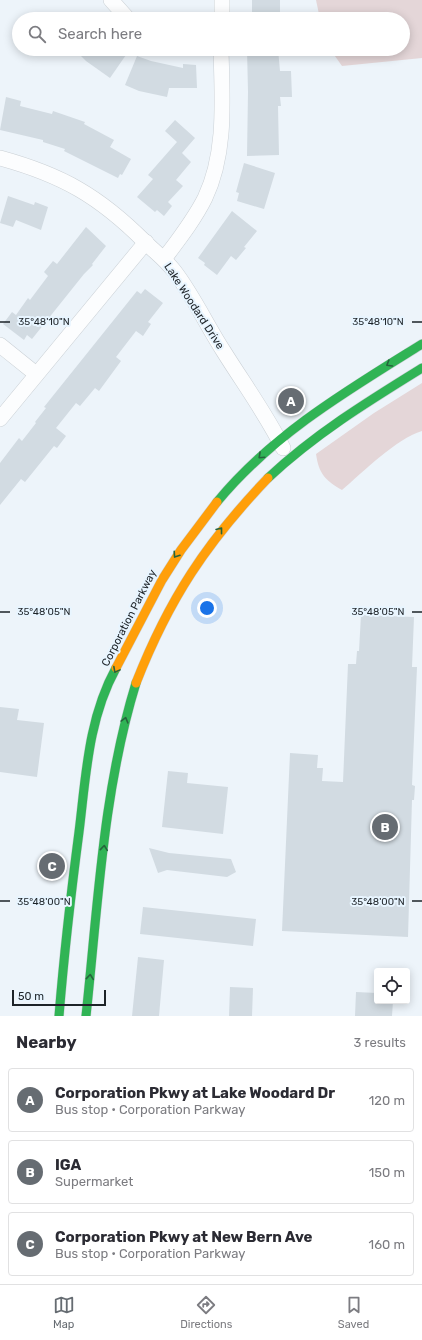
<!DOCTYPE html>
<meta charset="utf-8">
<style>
body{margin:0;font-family:Rubik,sans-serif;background:#f2f2f3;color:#2b2b33}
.controls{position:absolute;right:12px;bottom:12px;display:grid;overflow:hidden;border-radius:4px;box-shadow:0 2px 10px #0003}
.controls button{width:36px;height:36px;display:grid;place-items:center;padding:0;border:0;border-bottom:1px solid #e1e1e2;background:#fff;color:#2b2b33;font:20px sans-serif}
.scale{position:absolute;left:12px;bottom:10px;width:94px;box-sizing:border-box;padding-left:4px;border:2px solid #1d2328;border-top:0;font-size:11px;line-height:14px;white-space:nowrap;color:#1d2328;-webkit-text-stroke:3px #e8f5ff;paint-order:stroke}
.you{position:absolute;left:207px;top:608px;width:14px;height:14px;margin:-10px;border:3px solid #fff;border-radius:50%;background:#1a73e8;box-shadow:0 0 0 6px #1a73e833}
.badge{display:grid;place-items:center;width:26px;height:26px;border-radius:50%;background:#666c72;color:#fff;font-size:13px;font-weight:700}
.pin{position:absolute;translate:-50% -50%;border:2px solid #fff;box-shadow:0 1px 4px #0006}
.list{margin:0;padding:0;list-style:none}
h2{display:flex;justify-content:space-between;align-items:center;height:52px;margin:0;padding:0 16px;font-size:17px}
h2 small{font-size:13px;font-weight:400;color:#7c7c81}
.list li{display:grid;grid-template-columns:26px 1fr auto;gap:12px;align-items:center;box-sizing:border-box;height:64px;margin:0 8px 8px;padding:0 8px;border:1px solid #e1e1e2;border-radius:4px}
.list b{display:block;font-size:15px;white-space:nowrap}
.list p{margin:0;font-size:13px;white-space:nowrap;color:#7c7c81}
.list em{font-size:13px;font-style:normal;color:#7c7c81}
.icon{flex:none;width:22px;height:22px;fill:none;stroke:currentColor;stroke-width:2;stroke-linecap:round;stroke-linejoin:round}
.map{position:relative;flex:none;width:422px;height:1016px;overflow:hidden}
.search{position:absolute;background:#fff;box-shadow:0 2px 10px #0003;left:12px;right:12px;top:12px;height:44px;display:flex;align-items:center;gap:10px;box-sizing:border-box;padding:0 14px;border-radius:22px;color:#7c7c81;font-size:15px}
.sheet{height:268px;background:#fff}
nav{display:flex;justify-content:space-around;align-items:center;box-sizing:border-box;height:56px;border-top:1px solid #e1e1e2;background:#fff;font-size:11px;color:#7c7c81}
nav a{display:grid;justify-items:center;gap:2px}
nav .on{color:#666c72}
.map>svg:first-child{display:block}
</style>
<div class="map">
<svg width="422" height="1016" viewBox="0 0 422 1016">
<rect width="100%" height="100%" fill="#edf4fa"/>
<g fill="#e4d6d8">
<polygon points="316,0 422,0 422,58 342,66 330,49 403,49 403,19 320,19"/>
<path d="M 422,383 L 422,431 C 396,439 363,472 342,490 C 325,480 319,474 316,454 L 374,413 Z"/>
</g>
<g fill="#d2dbe2">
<rect x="252" y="0" width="28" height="19"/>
<polygon points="74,49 121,49 128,52 110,78 86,61"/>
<polygon points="247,49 278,49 280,71 291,71 292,97 280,97 281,106 278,106 279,155 247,156 248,92"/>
<polygon points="137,56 151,61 183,68 183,64 196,65 197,88 169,88 167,97 139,91 125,85"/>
<polygon points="6,97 21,101 20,106 52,114 53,111 85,122 84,124 114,140 110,147 131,159 122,175 120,174 118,178 64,151 65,149 43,142 43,140 0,130"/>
<polygon points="175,120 195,138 182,153 191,162 176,180 183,186 168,202 172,206 164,216 157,210 155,212 137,197 153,179 148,175 177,142 165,131"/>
<polygon points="244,163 275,173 264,209 237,201 239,193 236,192"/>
<polygon points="8,196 34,205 35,202 48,207 41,230 16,220 13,227 0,223"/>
<polygon points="232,211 257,231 244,247 246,248 236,260 231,256 217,275 204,265 205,263 198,258"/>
<polygon points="86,227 106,246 92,264 93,265 84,274 32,339 27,335 24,340 3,324 12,312 16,315 28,298 30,300 48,276 44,272 53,261 57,264"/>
<polygon points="145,289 163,303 148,322 151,324 143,336 136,331 116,357 121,361 99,391 95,388 80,406 76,403 56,428 66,436 57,448 54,446 25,482 21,479 0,505 0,463 19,438 22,441 36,423 35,422 46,408 44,407 137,291 141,294"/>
<polygon points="361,615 414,617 412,667 417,667 412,785 415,786 414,800 412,800 408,937 282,931 290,753 318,755 317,768 323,768 322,781 343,782 348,664 356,664 357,651 359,651"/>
<polygon points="0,707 19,709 17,720 44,723 37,777 0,772"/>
<polygon points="168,771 188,773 187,783 228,787 223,834 162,827"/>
<polygon points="149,848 169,853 231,859 236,872 227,877 167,870 158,873"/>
<polygon points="143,907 256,919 253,946 140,934"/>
<polygon points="138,957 164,960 159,1016 132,1016"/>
<polygon points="230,987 253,988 252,1016 229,1016"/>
<polygon points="356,992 377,993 377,1001 393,1001 392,1016 355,1016"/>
</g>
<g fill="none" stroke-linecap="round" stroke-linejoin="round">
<g stroke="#cad0d5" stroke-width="16">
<g id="street">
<polyline points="111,0 128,19"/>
<polyline points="222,19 222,0"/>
<path d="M 0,158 C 62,175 99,196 145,242 C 155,252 166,260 175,272 C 194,297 207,326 224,352 C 244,384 266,414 283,448"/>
<path d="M 164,259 C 179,239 194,220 205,198 C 227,152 222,98 221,49"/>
<polyline points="0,345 36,374"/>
<polyline points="0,419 146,242"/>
</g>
</g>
<g stroke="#cad0d5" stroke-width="10">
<g id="fast">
<path d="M 268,478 C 315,434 367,402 422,368"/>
<path d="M 217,502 C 273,434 348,390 422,344"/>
<path d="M 59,1016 C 64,955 71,893 79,832 C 86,776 88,719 116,668"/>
<path d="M 86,1016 C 98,905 103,790 136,683"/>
</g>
</g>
<g stroke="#cad0d5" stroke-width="10">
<g id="slow">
<polyline points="116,668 162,580 181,550 217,502"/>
<path d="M 136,683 C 169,599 206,543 268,478"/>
</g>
</g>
<use href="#street" stroke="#fcfdfe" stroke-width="15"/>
<use href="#fast" stroke="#30b455" stroke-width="9"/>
<use href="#slow" stroke="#ff9f0a" stroke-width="9"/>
</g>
<defs><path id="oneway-chevron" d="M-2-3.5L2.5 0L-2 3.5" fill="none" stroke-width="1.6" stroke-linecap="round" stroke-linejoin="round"/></defs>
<g stroke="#26643c">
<use href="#oneway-chevron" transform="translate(389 364) rotate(149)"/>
<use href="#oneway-chevron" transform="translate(261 456) rotate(137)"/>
<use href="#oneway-chevron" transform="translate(220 530) rotate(-52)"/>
<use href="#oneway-chevron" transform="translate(176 555) rotate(124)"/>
<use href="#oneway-chevron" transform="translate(116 670) rotate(118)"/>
<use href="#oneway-chevron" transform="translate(125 720) rotate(-75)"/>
<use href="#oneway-chevron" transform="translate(104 848) rotate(-84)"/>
<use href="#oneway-chevron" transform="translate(90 977) rotate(-84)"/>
</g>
<path fill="none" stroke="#1d2328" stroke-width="1.5" d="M 0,322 L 10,322M 412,322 L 422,322M 0,612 L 10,612M 412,612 L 422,612M 0,901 L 10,901M 412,901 L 422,901"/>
<g text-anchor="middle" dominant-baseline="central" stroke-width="4" stroke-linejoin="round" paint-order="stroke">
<g font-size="11" fill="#1d2328" stroke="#e8f5ff">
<text transform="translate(194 306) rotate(57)">Lake Woodard Drive</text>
<text transform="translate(129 618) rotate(-63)">Corporation Parkway</text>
</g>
</g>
<g font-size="10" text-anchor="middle" fill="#1d2328" stroke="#e8f5ff" stroke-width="4" stroke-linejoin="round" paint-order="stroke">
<text x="44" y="325">35°48'10"N</text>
<text x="378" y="325">35°48'10"N</text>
<text x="44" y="615">35°48'05"N</text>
<text x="378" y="615">35°48'05"N</text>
<text x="44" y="905">35°48'00"N</text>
<text x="378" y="905">35°48'00"N</text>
</g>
</svg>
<div class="controls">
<button><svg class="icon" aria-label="locate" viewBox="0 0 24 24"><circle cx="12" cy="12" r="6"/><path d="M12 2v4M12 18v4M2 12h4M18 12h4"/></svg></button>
</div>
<div class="scale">50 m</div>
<div class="you"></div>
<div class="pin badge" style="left:291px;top:401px">A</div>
<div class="pin badge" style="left:385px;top:827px">B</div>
<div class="pin badge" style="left:52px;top:866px">C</div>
<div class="search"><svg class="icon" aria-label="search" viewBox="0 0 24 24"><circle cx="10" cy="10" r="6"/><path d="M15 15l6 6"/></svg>Search here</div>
</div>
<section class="sheet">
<h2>Nearby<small>3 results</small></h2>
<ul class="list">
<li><span class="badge">A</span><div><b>Corporation Pkwy at Lake Woodard Dr</b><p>Bus stop · Corporation Parkway</p></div><em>120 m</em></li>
<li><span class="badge">B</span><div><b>IGA</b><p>Supermarket</p></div><em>150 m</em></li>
<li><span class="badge">C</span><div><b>Corporation Pkwy at New Bern Ave</b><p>Bus stop · Corporation Parkway</p></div><em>160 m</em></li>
</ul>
</section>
<nav>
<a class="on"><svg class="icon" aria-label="map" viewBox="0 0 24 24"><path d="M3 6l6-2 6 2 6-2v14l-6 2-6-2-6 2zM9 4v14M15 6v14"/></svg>Map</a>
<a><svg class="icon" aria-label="directions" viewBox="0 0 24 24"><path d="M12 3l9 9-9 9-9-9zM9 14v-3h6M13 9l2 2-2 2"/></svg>Directions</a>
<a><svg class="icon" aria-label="saved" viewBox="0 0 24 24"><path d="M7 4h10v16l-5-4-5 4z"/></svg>Saved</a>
</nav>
